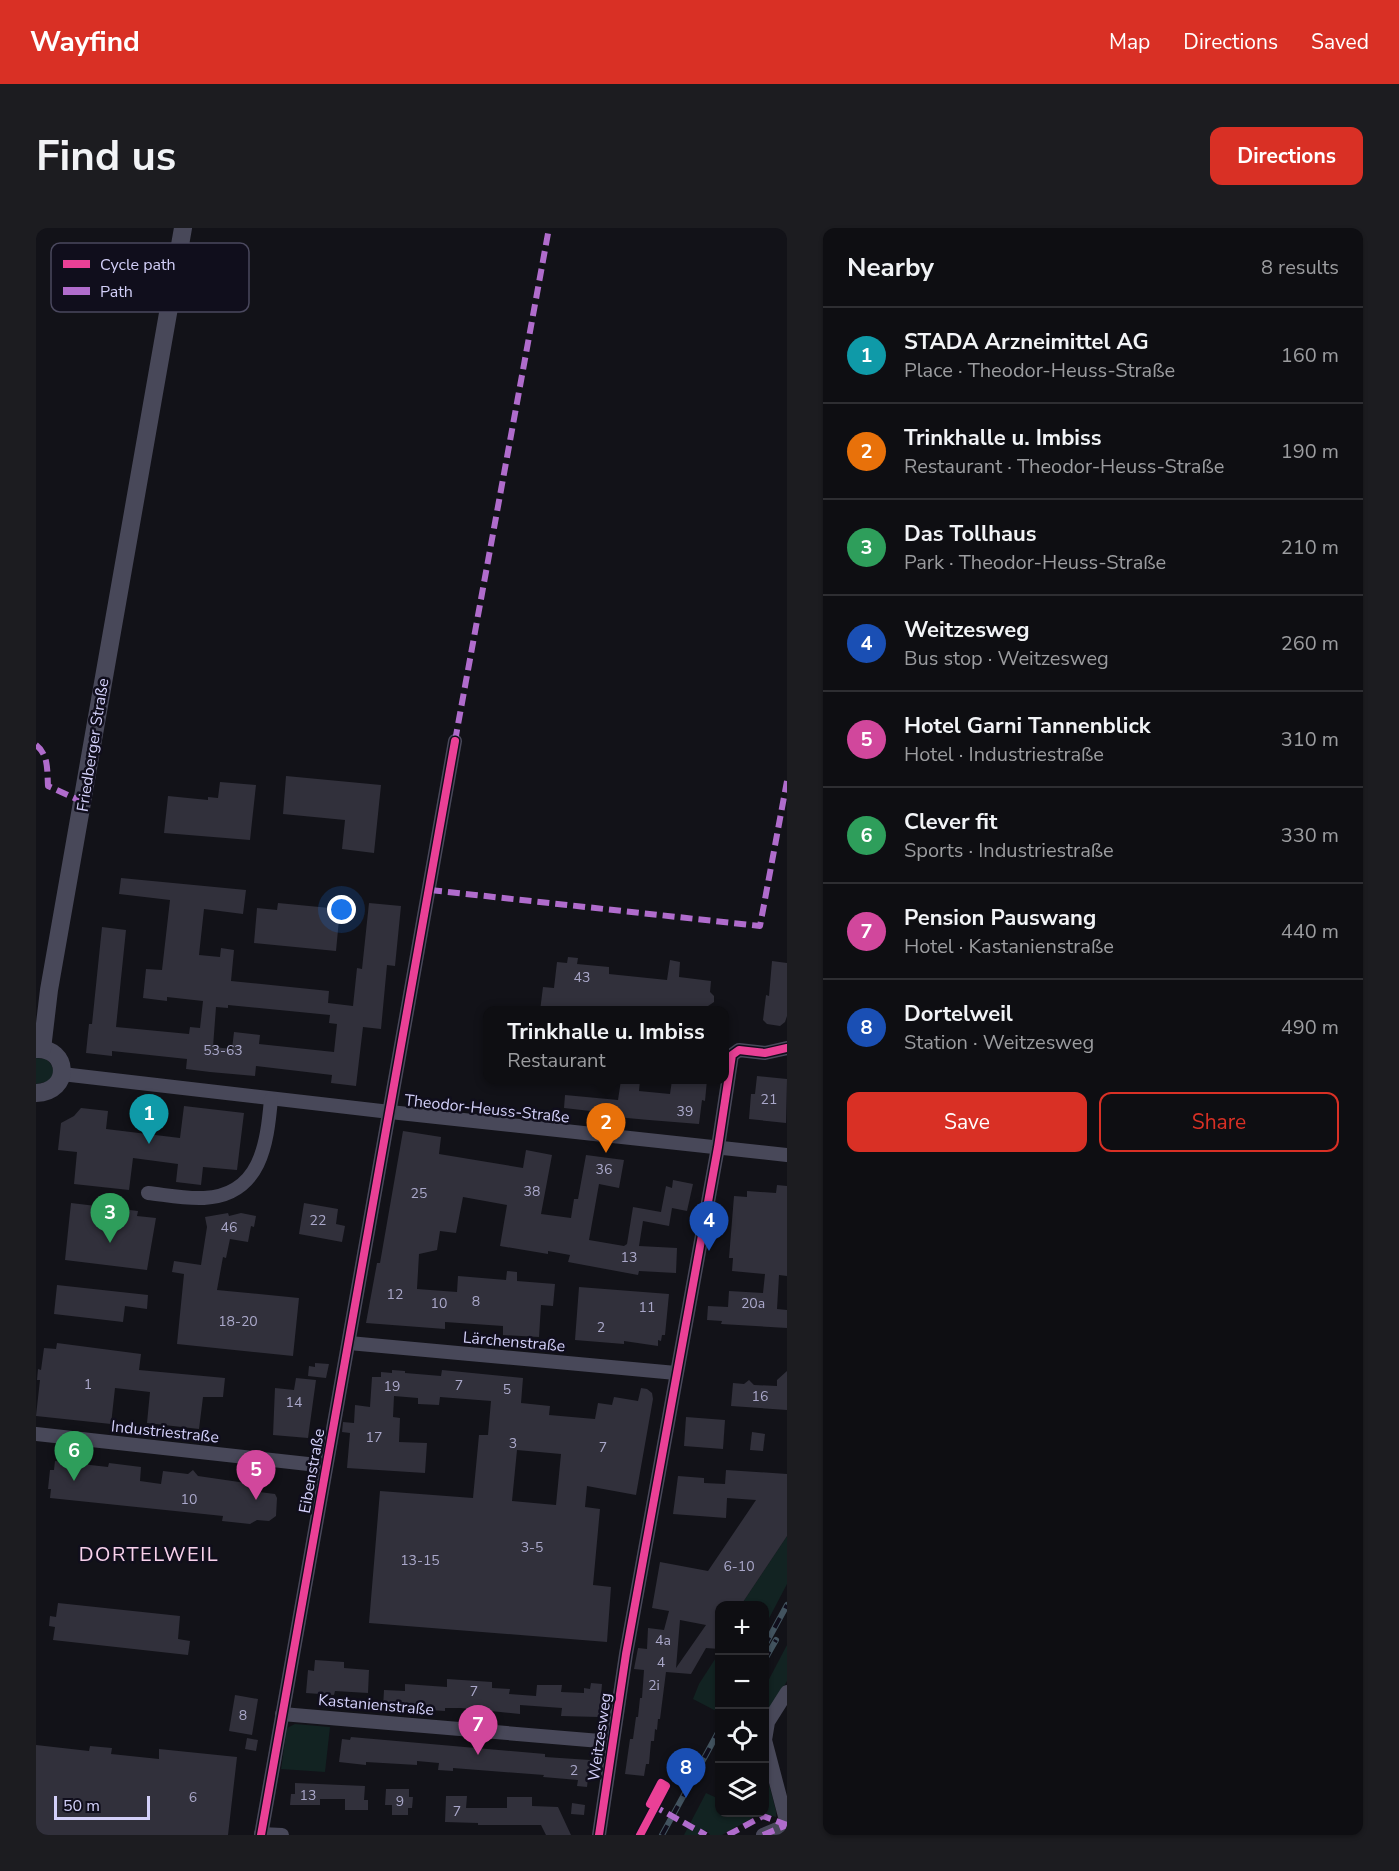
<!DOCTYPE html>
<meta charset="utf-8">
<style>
body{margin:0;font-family:"Nunito Sans",sans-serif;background:#1c1c20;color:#f1f3f6}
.controls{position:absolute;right:18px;bottom:18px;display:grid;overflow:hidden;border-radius:12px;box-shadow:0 2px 4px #0004}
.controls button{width:54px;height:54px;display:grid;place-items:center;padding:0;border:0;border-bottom:2px solid #2e2e32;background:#0e0e12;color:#f1f3f6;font:30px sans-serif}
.scale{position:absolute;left:18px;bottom:15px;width:96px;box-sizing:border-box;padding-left:6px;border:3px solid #d3d0f9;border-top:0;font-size:16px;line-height:21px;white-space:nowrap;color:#d3d0f9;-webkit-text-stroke:4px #100e1c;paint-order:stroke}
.you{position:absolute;left:306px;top:682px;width:21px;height:21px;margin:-15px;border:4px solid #fff;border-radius:50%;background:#1a73e8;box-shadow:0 0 0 9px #1a73e833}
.badge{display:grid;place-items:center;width:39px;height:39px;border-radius:50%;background:#d93025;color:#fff;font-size:20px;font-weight:700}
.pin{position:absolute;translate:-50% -50px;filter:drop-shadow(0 2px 3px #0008)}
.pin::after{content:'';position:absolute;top:32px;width:21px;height:18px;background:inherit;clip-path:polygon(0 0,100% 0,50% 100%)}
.popup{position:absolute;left:447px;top:778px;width:246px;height:78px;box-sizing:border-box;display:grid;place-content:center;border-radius:12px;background:#0e0e12;filter:drop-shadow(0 2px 4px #0005);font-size:20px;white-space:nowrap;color:#9b9c9f}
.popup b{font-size:22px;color:#f1f3f6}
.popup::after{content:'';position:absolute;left:50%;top:100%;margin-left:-12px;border:12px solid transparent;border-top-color:#0e0e12}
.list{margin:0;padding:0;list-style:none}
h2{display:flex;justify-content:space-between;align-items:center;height:78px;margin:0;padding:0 24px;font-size:26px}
h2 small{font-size:20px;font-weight:400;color:#9b9c9f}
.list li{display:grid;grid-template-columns:39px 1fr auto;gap:18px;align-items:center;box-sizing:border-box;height:96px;padding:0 24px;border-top:2px solid #2e2e32}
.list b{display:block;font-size:22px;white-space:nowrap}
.list p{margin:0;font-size:20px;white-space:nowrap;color:#9b9c9f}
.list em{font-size:20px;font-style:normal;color:#9b9c9f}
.actions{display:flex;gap:12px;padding:18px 24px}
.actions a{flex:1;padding:14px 0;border:2px solid #d93025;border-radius:12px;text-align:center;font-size:21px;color:#d93025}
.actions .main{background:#d93025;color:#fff}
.icon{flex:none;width:33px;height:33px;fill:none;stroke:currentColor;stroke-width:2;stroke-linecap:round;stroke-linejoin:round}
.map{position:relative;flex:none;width:751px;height:1607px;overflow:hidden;border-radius:12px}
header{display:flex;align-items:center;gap:36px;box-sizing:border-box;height:84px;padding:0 30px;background:#d93025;color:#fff}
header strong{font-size:28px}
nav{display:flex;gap:33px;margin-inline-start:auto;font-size:21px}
.intro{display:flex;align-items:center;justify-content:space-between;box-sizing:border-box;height:144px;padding:0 36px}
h1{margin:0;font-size:42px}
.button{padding:15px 27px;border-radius:12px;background:#d93025;color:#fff;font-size:21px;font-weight:700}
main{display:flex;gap:36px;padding:0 36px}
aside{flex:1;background:#0e0e12;border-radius:12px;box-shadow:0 2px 4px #0004}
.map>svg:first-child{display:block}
</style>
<header>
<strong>Wayfind</strong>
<nav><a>Map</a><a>Directions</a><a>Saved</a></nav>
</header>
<div class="intro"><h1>Find us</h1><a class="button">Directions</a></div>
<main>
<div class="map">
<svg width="751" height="1607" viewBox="0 0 751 1607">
<rect width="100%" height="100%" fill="#121218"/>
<g fill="#122322">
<path d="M 0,830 L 10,831 C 18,838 19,843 14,853 L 0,856 Z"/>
<polygon points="751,1308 751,1356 729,1398 728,1378 705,1377"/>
<polygon points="751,1417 751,1453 729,1492 729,1459"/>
<polygon points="683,1425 684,1480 682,1484 657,1471 663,1456"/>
<polygon points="259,1496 294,1499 289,1544 245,1541 251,1500"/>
<polygon points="729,1541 740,1583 740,1589 727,1585"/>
<polygon points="670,1565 683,1571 684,1584 713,1585 720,1588 686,1607 674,1607 670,1602 667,1607 648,1607"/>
</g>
<g fill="#31303b" fill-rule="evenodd">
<polygon points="250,548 345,557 338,625 306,621 309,592 247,586"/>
<polygon points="184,554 220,557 214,612 128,605 132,568 172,572 172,569 182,570"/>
<path d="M 85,650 L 210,662 L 207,686 L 168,681 L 163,727 L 184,729 L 185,720 L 198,722 L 195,753 L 293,763 L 292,775 L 317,778 L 321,740 L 326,741 L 333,675 L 365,678 L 359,738 L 351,737 L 345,801 L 327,799 L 320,858 L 295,855 L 296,847 L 220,838 L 219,848 L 174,844 L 150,841 L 151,831 L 76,823 L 76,828 L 50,825 L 53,796 L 56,796 L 66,699 L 90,702 L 80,799 L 153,806 L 154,799 L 164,800 L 167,773 L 131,769 L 131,773 L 107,770 L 110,741 L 126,742 L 134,672 L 83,666 ZM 192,777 L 294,787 L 293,795 L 301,796 L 298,824 L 223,816 L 224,807 L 198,804 L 196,821 L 177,819 L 180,779 L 192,780 Z"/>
<polygon points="242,675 304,681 300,723 218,715 221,680 241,682"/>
<polygon points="532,729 542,730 541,736 573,739 573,746 631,752 634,732 644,734 643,749 675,753 674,764 678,768 678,774 672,778 672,783 504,783 507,759 518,760 521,734 531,735"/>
<polygon points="736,733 751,735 751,788 749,794 744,798 731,796 727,792 730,767 733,768"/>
<polygon points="721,848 751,851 750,895 713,891 715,866 719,866"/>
<polygon points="585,852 604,852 603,863 634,866 636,852 671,852 669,873 666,872 663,896 613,892 580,889 581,886 528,880 529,867 582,872"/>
<polygon points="148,878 208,885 201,942 167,939 165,957 140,954 142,936 97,930 93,962 38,956 41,924 22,922 25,895 38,888 45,880 72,883 70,901 144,910"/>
<polygon points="367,903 405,909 403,926 487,940 490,922 516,927 505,986 535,990 538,971 542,971 550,927 588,932 583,960 563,956 553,1012 588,1018 591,1016 597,979 625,984 630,958 636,960 637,952 657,956 651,983 636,980 633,998 607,993 603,1018 641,1020 640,1045 603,1043 602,1047 532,1034 534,1027 512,1023 512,1026 464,1018 471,977 427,969 420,1005 404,1003 401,1022 383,1026 381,1061 421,1064 422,1048 470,1052 471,1043 481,1044 481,1053 519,1056 517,1078 505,1077 503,1109 467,1107 467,1098 409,1094 409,1101 330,1095 341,1035 344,1035"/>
<polygon points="741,957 751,958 751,1048 743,1047 741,1081 751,1082 751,1100 685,1096 686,1093 671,1092 672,1078 692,1079 693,1063 727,1065 729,1046 696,1043 697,1030 693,1030 698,968 711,969 711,963 740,965"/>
<polygon points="35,975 102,983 101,988 120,990 111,1042 29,1032"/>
<polygon points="268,975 302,981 300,996 309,998 306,1014 263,1006"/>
<polygon points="192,985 193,988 205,985 220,988 218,999 215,998 212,1014 194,1011 190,1030 187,1029 181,1062 263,1070 257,1128 141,1116 148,1046 136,1044 138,1033 165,1037 171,999 169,989"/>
<polygon points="21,1057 112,1067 111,1081 89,1078 87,1094 18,1086"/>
<polygon points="543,1059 633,1066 629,1107 626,1107 625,1113 622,1112 622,1118 588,1113 588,1116 539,1112"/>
<polygon points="21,1115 105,1126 103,1142 189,1150 187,1169 167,1169 163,1201 111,1195 114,1164 79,1160 75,1196 0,1188 4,1152 1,1152 2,1141 5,1142 8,1120 20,1121"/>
<polygon points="279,1135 293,1136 290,1150 272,1148 273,1138 279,1139"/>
<path d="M 356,1142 L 369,1143 L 369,1145 L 405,1148 L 406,1142 L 487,1150 L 485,1175 L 514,1178 L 513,1187 L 559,1191 L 562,1175 L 576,1177 L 578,1169 L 602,1173 L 605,1160 L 611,1161 L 616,1165 L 617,1171 L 600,1267 L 551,1258 L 549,1279 L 564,1281 L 557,1357 L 575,1359 L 571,1414 L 333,1395 L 344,1263 L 437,1270 L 443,1207 L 452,1207 L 455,1173 L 404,1169 L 403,1177 L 382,1176 L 382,1170 L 358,1168 L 357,1189 L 364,1190 L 363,1214 L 391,1215 L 389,1245 L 311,1240 L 314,1205 L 306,1204 L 307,1194 L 318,1195 L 319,1177 L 334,1179 L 336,1149 L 345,1149 L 345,1144 L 356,1145 ZM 481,1222 L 525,1226 L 520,1277 L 476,1273 Z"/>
<polygon points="751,1143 751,1182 695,1178 697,1155 708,1156 713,1152 718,1157 741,1158 741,1152"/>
<polygon points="260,1150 280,1152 272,1210 237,1207 239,1160 258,1162"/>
<polygon points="650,1189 689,1192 687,1221 648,1218"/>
<polygon points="716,1204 729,1206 727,1223 714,1222"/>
<polygon points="19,1233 72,1239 73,1235 105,1239 104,1253 125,1256 127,1243 152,1246 157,1242 162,1248 210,1255 217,1260 223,1261 223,1264 239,1266 241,1270 240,1288 233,1293 221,1292 214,1296 186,1293 187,1288 14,1270 15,1261 12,1261 14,1242 18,1242"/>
<path d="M 690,1242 L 751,1246 L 751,1308 L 705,1377 L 684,1377 L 684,1421 L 670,1420 L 655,1446 L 630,1444 L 624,1491 L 622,1491 L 621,1502 L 619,1501 L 618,1513 L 615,1513 L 613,1536 L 610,1536 L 608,1548 L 589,1546 L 594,1511 L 597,1511 L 600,1489 L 602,1489 L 604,1470 L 606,1470 L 608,1442 L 598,1441 L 602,1420 L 611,1421 L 612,1400 L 628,1402 L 633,1383 L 616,1380 L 624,1334 L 672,1343 L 720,1272 L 691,1270 L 690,1290 L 637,1286 L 642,1248 L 668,1250 L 668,1255 L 689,1256 ZM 644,1392 L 670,1397 L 640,1440 Z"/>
<polygon points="22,1375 144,1388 142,1411 154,1413 152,1427 17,1412 19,1399 13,1398 14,1388 20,1389"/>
<polygon points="279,1432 308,1434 308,1440 333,1442 332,1465 299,1463 298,1467 270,1465 272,1442 278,1443"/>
<polygon points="411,1451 456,1454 456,1460 474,1461 473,1466 500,1468 501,1457 526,1457 525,1464 548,1465 548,1460 554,1461 555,1455 566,1456 563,1489 525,1488 526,1480 484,1477 484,1486 425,1480 409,1480 409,1483 394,1482 394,1484 347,1480 348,1462 369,1463 369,1456 411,1459"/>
<polygon points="199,1467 222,1471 216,1507 193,1503"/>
<polygon points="315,1509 509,1526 509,1529 554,1532 551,1559 541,1558 542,1552 507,1549 508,1547 417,1540 417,1543 402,1542 403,1535 381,1533 381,1537 330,1534 330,1537 303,1534 306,1511 314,1512"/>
<polygon points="211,1510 222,1512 220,1523 209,1521"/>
<polygon points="0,1517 53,1523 54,1518 76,1520 75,1526 123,1531 123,1521 201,1529 192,1607 0,1607"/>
<polygon points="259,1555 329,1558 328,1572 332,1572 332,1582 309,1582 309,1571 284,1571 284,1577 254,1577 255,1566 259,1566"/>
<polygon points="350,1561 373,1561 373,1569 377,1569 376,1580 372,1580 372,1587 356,1587 356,1577 349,1577"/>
<polygon points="410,1568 431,1568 430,1580 471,1580 471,1569 496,1569 496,1578 522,1579 535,1607 510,1607 505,1597 442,1597 442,1595 409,1594"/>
<polygon points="536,1575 549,1577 548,1587 535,1586"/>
</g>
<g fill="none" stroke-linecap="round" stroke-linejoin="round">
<g stroke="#484859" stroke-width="14">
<polyline points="26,846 354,884 751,927"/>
<path d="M 112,965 C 130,967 149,971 168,970 C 225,967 231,916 235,871"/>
<polyline points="313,1115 640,1145"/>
<polyline points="0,1206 290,1238"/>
<polyline points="751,1464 732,1494 729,1512 751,1596"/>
<polyline points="246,1486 576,1514"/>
<polyline points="225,1606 246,1607"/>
<polyline points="225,1607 419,513"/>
<polyline points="563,1607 590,1426 682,919 696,827 703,822 729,825 751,820"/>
<polyline points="727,1607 751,1597"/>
</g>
<g stroke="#484859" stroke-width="18">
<path d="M 0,821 C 33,819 36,864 0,865"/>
<polyline points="6,821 13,762 147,0"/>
</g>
<g stroke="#42535f" stroke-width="6">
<g id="rail">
<polyline points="728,1419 751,1377"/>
<polyline points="728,1433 740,1412"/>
<polyline points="626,1607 684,1501"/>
</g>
</g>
<use href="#rail" stroke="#100e1c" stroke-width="4" stroke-dasharray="11" stroke-linecap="butt"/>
<g stroke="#b06ccc" stroke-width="6" stroke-dasharray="12 6" stroke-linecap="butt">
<polyline points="419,513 513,0"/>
<path d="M 0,517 C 13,527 11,543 12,558 L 47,574"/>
<polyline points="394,662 724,698 751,553"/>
<polyline points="616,1577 670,1607"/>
<polyline points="692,1607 727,1588 751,1597"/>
<polyline points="727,1607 751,1597"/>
</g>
<g stroke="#100e1c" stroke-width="11">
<g id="cycleway">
<polyline points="225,1607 419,513"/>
<polyline points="563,1607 590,1426 682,919 696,827 703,822 729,825 751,820"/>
<polyline points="604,1607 630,1558 625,1555 614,1576"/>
</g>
</g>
<use href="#cycleway" stroke="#ea4096" stroke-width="8"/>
</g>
<g text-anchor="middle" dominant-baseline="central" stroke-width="5" stroke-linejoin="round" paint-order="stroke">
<g font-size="14" fill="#aaa8ca">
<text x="546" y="749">43</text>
<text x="187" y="822">53-63</text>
<text x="733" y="871">21</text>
<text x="649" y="883">39</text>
<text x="568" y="941">36</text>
<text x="496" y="963">38</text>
<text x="383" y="965">25</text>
<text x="282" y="992">22</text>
<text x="193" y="999">46</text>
<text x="593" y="1029">13</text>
<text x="359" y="1066">12</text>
<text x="440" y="1073">8</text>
<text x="403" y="1075">10</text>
<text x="717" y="1075">20a</text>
<text x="611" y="1079">11</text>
<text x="202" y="1093">18-20</text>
<text x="565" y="1099">2</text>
<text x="52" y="1156">1</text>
<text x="423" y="1157">7</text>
<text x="356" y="1158">19</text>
<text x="471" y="1161">5</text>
<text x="724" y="1168">16</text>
<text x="258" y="1174">14</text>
<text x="338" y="1209">17</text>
<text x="477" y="1215">3</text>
<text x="567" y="1219">7</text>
<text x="153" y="1271">10</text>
<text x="496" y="1319">3-5</text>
<text x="384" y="1332">13-15</text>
<text x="703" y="1338">6-10</text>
<text x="627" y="1412">4a</text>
<text x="625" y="1434">4</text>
<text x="618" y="1457">2i</text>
<text x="438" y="1463">7</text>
<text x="207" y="1487">8</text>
<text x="538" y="1542">2</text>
<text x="272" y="1567">13</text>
<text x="157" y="1569">6</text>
<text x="364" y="1573">9</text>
<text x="421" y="1583">7</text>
</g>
<g font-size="16" fill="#d3d0f9" stroke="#100e1c">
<text transform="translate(57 517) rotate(-81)">Friedberger Straße</text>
<text transform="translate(451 881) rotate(6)">Theodor-Heuss-Straße</text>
<text transform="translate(478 1114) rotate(5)">Lärchenstraße</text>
<text transform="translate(129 1204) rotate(6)">Industriestraße</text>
<text transform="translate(276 1243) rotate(-80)">Eibenstraße</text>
<text transform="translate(340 1477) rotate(5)">Kastanienstraße</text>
<text transform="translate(564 1509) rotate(-82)">Weitzesweg</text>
</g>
<g font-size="20" letter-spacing="1.5" fill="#f9d2ec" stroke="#100e1c">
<text x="113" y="1326">DORTELWEIL</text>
</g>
</g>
<rect x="15" y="15" width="198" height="69" rx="9" fill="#100e1c" stroke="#4a485e" stroke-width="1.5"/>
<rect x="27" y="32" width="27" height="8" fill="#ea4096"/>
<rect x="27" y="59" width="27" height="8" fill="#b06ccc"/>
<g font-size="16" fill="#d3d0f9">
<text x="64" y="42">Cycle path</text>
<text x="64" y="69">Path</text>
</g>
</svg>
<div class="controls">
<button>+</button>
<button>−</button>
<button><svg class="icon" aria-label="locate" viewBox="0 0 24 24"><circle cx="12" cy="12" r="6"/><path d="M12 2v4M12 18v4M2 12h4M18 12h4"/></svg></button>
<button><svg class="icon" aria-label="layers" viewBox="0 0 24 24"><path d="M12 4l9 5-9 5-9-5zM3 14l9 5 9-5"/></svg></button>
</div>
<div class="scale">50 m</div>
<div class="you"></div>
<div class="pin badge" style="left:113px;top:916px;background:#0f9aa8">1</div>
<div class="pin badge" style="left:570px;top:925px;background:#e8710a">2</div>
<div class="popup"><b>Trinkhalle u. Imbiss</b>Restaurant</div>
<div class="pin badge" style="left:74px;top:1015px;background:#2e9e5b">3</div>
<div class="pin badge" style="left:673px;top:1023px;background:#1a4fb4">4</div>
<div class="pin badge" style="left:220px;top:1272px;background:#d1479c">5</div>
<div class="pin badge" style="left:38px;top:1253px;background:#2e9e5b">6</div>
<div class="pin badge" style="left:442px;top:1527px;background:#d1479c">7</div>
<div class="pin badge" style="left:650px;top:1570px;background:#1a4fb4">8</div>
</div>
<aside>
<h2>Nearby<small>8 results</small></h2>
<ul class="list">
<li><span class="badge" style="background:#0f9aa8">1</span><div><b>STADA Arzneimittel AG</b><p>Place · Theodor-Heuss-Straße</p></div><em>160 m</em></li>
<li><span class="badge" style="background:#e8710a">2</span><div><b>Trinkhalle u. Imbiss</b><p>Restaurant · Theodor-Heuss-Straße</p></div><em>190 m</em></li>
<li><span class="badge" style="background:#2e9e5b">3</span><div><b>Das Tollhaus</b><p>Park · Theodor-Heuss-Straße</p></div><em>210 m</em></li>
<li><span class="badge" style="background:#1a4fb4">4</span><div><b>Weitzesweg</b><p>Bus stop · Weitzesweg</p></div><em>260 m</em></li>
<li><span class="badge" style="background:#d1479c">5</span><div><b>Hotel Garni Tannenblick</b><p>Hotel · Industriestraße</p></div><em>310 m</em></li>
<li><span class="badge" style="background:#2e9e5b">6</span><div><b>Clever fit</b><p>Sports · Industriestraße</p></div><em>330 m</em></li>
<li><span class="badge" style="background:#d1479c">7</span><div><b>Pension Pauswang</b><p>Hotel · Kastanienstraße</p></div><em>440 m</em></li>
<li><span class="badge" style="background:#1a4fb4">8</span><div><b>Dortelweil</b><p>Station · Weitzesweg</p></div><em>490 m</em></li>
</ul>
<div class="actions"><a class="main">Save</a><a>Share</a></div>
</aside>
</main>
